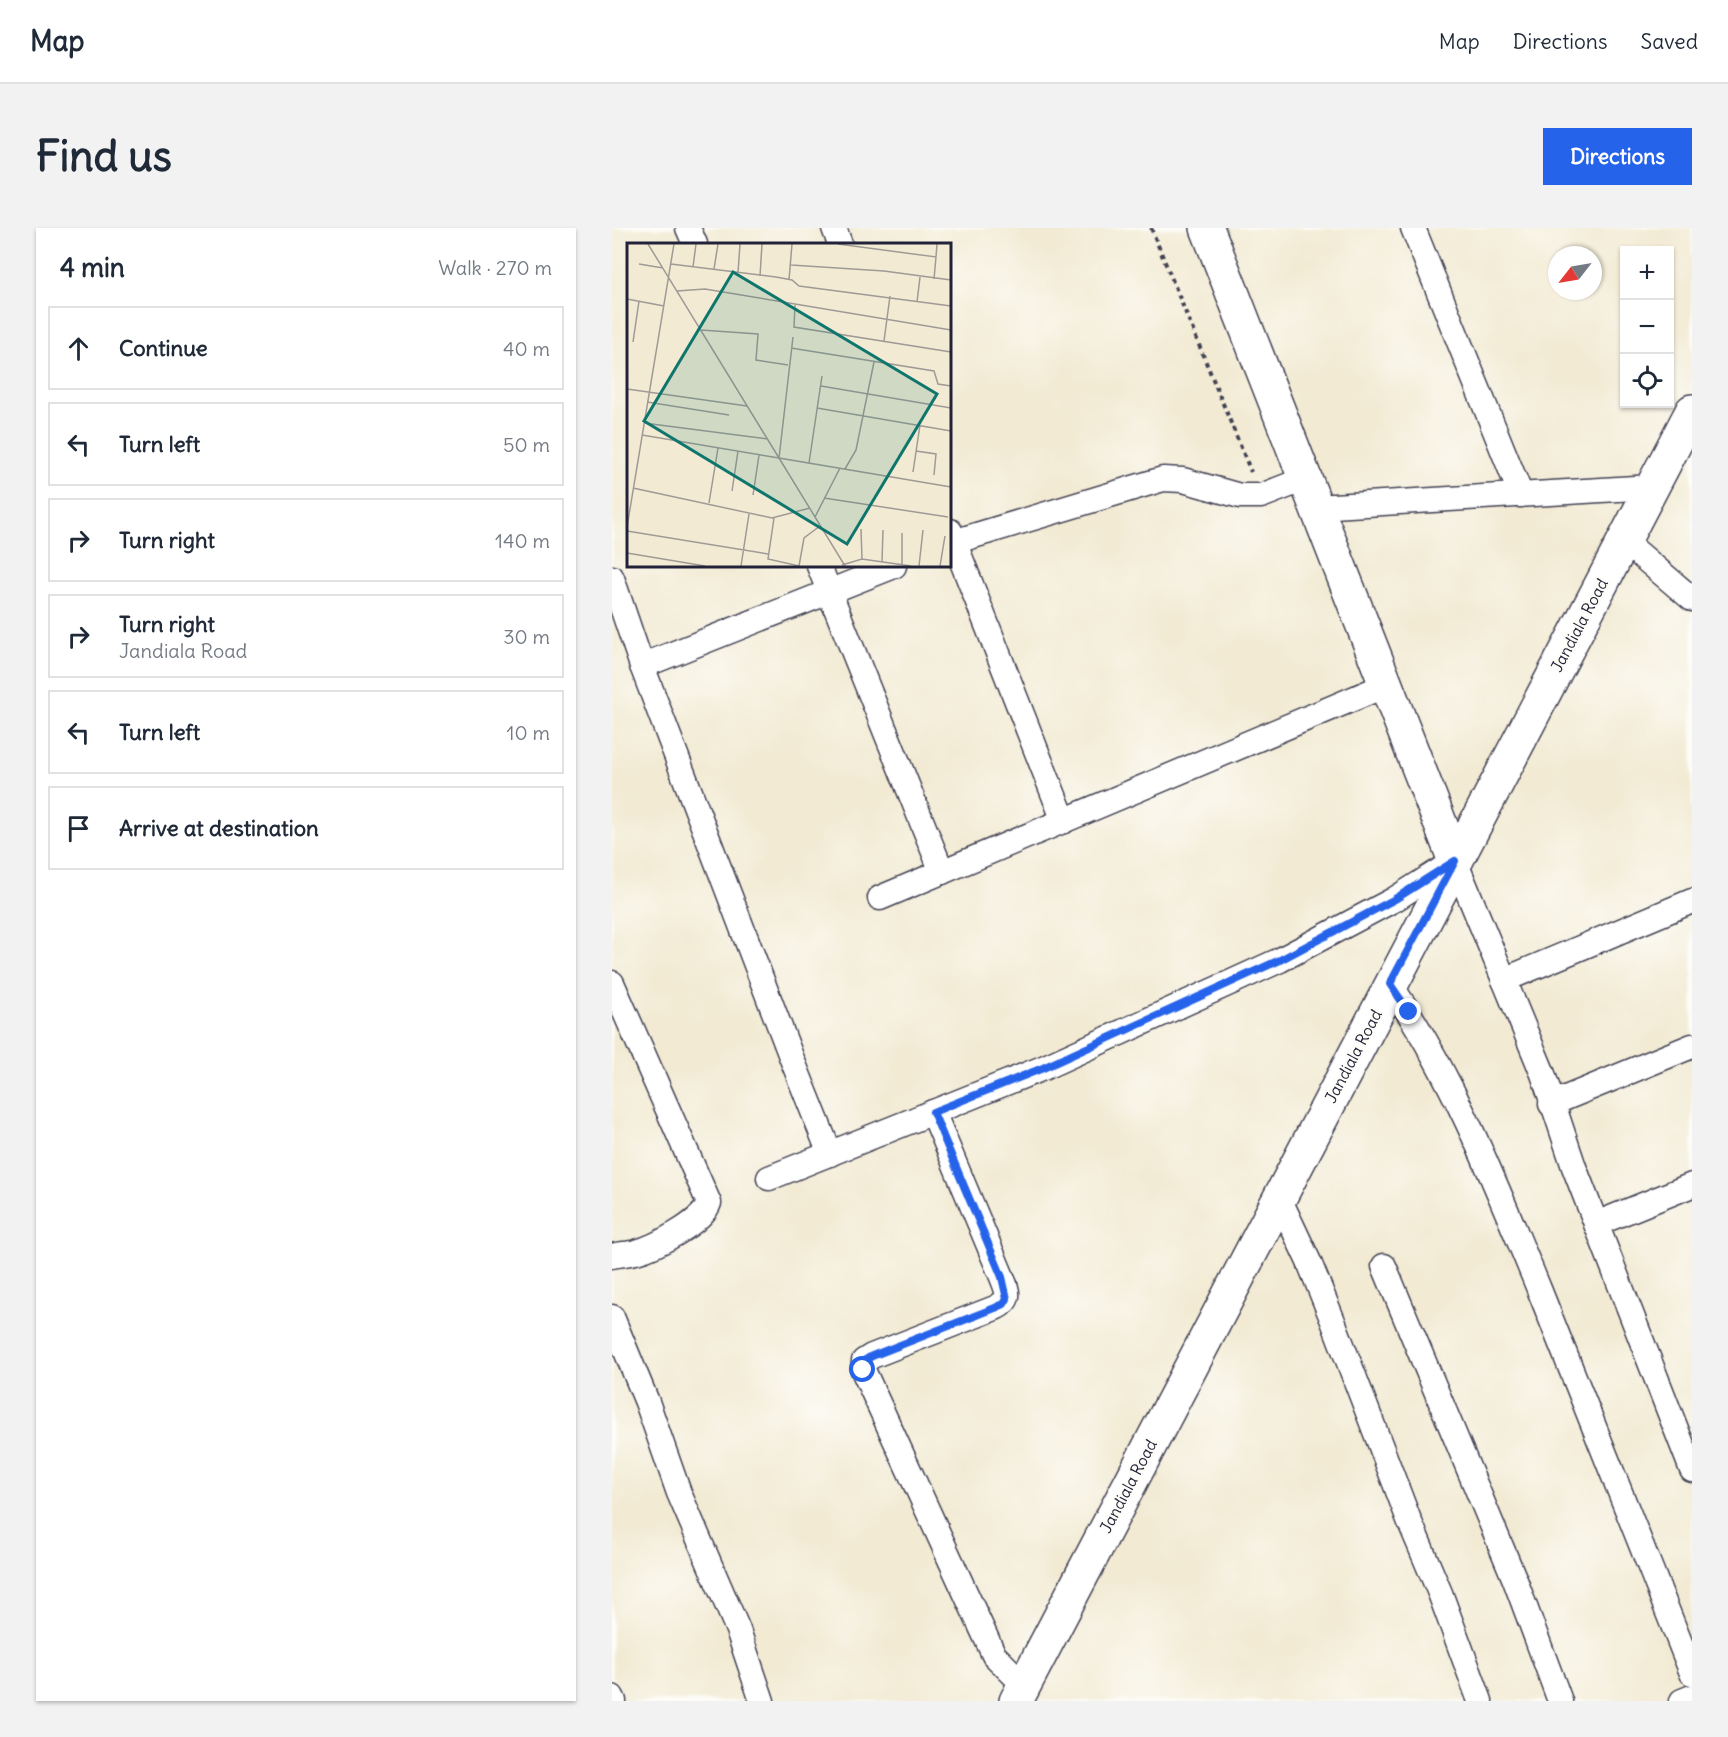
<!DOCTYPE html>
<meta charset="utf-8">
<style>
body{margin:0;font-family:Delius,sans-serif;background:#f2f2f3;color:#1f2937}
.controls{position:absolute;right:18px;top:18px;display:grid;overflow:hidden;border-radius:0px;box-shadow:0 2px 4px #0004}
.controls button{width:54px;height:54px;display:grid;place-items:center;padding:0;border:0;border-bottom:2px solid #e0e1e3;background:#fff;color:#1f2937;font:30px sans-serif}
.compass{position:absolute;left:936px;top:18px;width:54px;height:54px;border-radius:50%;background:#fff;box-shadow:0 2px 4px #0004;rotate:239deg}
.stop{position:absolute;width:18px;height:18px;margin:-14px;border:4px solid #2563eb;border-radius:50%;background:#fff}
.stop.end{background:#2563eb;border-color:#fff;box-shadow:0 2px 6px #0008}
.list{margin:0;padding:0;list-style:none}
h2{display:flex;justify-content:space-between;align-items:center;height:78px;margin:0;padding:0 24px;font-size:26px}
h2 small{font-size:20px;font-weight:400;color:#747a83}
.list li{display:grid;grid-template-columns:39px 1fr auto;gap:18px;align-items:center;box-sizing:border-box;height:84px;margin:0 12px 12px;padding:0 12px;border:2px solid #e0e1e3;border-radius:0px}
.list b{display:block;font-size:22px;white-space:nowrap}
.list p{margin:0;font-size:20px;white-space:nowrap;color:#747a83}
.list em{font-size:20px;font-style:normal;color:#747a83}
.icon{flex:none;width:33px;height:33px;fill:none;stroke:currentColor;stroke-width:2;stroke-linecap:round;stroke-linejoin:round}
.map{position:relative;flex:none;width:1080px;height:1473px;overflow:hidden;border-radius:0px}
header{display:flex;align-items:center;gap:36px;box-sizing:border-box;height:84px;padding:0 30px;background:#fff;border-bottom:2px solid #e0e1e3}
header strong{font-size:28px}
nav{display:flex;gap:33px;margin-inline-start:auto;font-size:21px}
.intro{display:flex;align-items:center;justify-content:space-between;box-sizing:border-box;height:144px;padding:0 36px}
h1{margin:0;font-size:42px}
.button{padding:15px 27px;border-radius:0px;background:#2563eb;color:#fff;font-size:21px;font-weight:700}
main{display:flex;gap:36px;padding:0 36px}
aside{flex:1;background:#fff;border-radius:0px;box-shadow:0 2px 4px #0004}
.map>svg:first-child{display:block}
</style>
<header>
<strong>Map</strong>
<nav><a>Map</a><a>Directions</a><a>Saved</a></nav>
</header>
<div class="intro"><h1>Find us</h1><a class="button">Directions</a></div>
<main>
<aside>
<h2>4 min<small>Walk · 270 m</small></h2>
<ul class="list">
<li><svg class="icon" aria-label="ahead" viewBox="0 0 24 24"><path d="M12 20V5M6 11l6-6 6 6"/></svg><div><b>Continue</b></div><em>40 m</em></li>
<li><svg class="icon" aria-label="left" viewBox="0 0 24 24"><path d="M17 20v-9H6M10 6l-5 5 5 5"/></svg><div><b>Turn left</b></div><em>50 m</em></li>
<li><svg class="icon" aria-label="right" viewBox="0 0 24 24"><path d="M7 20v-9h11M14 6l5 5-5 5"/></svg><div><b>Turn right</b></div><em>140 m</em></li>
<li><svg class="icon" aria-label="right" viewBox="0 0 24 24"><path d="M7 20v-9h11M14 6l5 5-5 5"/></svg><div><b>Turn right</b><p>Jandiala Road</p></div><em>30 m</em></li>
<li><svg class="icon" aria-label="left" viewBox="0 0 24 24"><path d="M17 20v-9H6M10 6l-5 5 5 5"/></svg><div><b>Turn left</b></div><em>10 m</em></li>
<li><svg class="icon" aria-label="arrive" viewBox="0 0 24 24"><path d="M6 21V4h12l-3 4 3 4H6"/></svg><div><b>Arrive at destination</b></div></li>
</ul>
</aside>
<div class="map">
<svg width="1080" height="1473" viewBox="0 0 1080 1473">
<rect width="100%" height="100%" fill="#fdfcf7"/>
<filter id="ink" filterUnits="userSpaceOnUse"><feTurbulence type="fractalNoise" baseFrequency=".0167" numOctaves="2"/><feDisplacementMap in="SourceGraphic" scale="12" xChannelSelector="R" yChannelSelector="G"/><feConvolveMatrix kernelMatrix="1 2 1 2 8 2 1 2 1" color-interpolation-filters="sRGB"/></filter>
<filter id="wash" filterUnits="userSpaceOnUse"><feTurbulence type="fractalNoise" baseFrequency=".008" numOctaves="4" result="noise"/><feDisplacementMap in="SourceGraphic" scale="24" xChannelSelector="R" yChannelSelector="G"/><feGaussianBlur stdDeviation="1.35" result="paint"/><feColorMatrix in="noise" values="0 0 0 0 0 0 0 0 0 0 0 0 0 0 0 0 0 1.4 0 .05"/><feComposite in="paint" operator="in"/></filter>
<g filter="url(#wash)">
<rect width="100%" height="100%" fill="#f2ead3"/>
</g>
<g filter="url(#ink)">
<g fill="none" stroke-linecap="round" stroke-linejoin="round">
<g stroke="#414052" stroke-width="27">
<g id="street">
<polyline points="76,0 83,16"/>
<polyline points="222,0 228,16"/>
<polyline points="801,0 909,267"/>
<polyline points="704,279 1040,259"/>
<polyline points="338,303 452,593"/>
<polyline points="1012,313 1080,371"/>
<polyline points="338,315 551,251 571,252 628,268 649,268 693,251"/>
<polyline points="207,338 330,644"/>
<polyline points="0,350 30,438 180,831 218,926"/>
<polyline points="30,438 282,338"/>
<polyline points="268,670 774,457"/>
<polyline points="892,752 1080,673"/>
<path d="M 0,755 L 97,975 C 91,994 43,1019 24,1024 C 16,1026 8,1026 0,1028"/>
<path d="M 778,756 C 842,850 884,957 927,1061 C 979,1189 1029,1317 1080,1445"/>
<polyline points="939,876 1080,818"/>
<path d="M 321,884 L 390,1049 C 396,1064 400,1072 383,1080 L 260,1128 L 252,1133 L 251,1142 L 382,1427 L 412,1457"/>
<polyline points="157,950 431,840 668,732 783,671 843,633 931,846 962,939 1080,1242"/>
<polyline points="667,970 697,1034 721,1093 797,1292 828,1365 868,1473"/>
<polyline points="984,996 1080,957"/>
<polyline points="772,1038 903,1352 948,1473"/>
<polyline points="0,1089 35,1174 67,1265 126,1402 150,1473"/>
<polyline points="0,1469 2,1473"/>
<polyline points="1070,1473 1080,1469"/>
</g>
</g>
<g stroke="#414052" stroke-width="36">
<g id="secondary">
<polyline points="595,0 843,633"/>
<polyline points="404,1473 1080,183"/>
</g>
</g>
<polyline stroke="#414052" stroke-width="4" stroke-dasharray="4.5 4.5" stroke-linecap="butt" points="539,0 639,244"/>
<use href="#street" stroke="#fff" stroke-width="24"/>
<use href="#secondary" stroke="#fff" stroke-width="33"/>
</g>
</g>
<g fill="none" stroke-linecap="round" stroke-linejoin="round" filter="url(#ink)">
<polyline stroke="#2563eb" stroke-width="8" points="251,1142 252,1133 260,1128 383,1080 392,1076 395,1071 390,1049 321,884 431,840 668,732 783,671 843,633 778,756 797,784"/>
</g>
<g text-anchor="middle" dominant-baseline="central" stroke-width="4.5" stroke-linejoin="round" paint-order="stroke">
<g font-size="16" fill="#22223b" stroke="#fdfcf7">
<text transform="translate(967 397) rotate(-62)">Jandiala Road</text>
<text transform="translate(741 828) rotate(-62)">Jandiala Road</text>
<text transform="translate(516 1258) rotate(-62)">Jandiala Road</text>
</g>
</g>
<g transform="translate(15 15)">
<rect width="324" height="324" fill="#f2ead3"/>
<path fill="none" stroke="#9f9a96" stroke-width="1.5" d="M 21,1 L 152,215 L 324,244M 211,1 L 309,14 L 310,1M 12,21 L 36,25M 44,21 L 149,34 L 165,37 L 172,43 L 324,63M 164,22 L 257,28 L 324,37M 66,24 L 69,1M 87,26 L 91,1M 111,30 L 113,1M 133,33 L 135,1M 307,36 L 309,14M 162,37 L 165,1M 50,48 L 78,46 L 324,87M 0,56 L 37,63M 290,59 L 293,34M 168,62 L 167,84 L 324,109M 74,87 L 131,91 L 129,117 L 161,122M 166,94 L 152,215 L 218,323M 257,98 L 263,53M 6,99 L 12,58M 164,105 L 307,128 L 311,141 L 324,143M 194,143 L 324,165M 0,146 L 120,163M 20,159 L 102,172M 190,165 L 324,188M 17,180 L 141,196M 15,192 L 152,215M 289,208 L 309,211 L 307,232M 182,220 L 195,133M 218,226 L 229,207 L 247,119M 286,229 L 293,182M 6,245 L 145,275 L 183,265M 105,248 L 111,208M 126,252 L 132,212M 197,255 L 321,274M 82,260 L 91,205M 188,274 L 213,225M 147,275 L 141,316 L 172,323M 0,284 L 47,1M 234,286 L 235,316M 0,288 L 141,311M 0,310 L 78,323M 255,319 L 256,287M 215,322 L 235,316 L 284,323M 275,322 L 275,290M 114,323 L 122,271M 172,323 L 177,295 L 193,283M 292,323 L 296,287M 313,323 L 318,293"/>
<path fill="#0f766e" fill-opacity="0.15" stroke="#0f766e" stroke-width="3" d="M 106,29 L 310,151 L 220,301 L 17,178 Z"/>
<rect width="324" height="324" fill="none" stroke="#22223b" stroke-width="3"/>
</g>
</svg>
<div class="controls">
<button>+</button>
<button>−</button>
<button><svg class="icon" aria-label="locate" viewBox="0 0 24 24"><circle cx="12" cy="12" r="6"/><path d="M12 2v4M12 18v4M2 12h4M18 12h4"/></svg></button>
</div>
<svg class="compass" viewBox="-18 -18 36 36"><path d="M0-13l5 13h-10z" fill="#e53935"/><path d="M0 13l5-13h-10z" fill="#747a83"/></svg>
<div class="stop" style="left:251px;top:1142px"></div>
<div class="stop end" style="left:797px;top:784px"></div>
</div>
</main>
